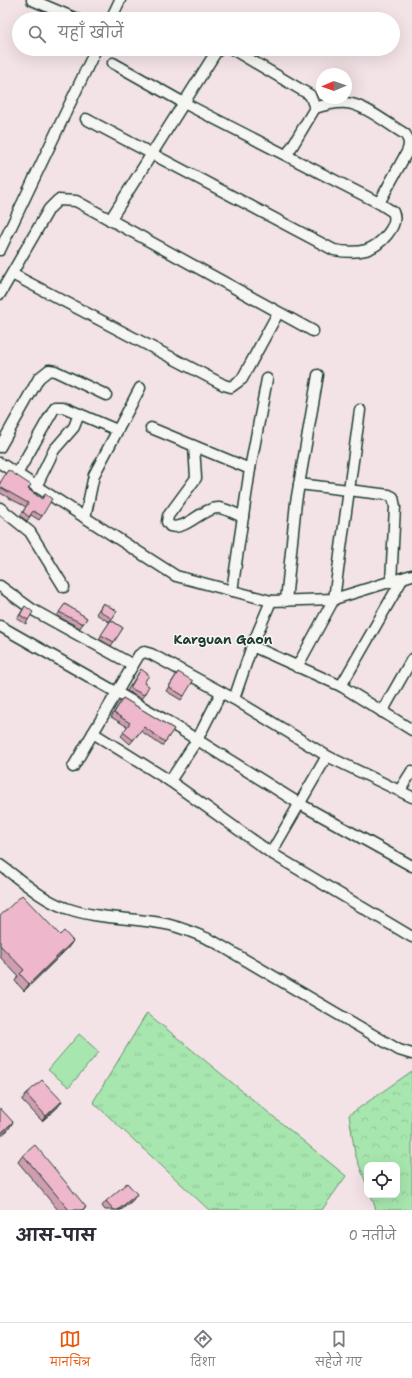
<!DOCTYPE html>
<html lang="hi">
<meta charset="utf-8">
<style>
body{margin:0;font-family:"Shantell Sans","Playpen Sans Deva",sans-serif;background:#f2f2f3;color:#2b2b33}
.controls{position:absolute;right:12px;bottom:12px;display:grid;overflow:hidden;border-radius:8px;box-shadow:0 4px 16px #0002}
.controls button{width:36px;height:36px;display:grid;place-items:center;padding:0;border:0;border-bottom:1px solid #e1e1e2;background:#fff;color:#2b2b33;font:20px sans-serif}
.compass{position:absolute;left:316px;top:68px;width:36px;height:36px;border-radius:50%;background:#fff;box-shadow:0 4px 16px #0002;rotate:268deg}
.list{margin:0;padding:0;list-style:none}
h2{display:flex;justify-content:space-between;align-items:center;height:52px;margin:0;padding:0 16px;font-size:17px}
h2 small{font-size:13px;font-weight:400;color:#7c7c81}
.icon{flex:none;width:22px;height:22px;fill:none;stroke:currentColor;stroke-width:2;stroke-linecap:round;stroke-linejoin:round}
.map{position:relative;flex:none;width:412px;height:1210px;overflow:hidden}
.search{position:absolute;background:#fff;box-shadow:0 4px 16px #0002;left:12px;right:12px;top:12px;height:44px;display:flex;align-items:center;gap:10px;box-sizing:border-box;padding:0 14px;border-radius:22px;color:#7c7c81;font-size:15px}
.sheet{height:112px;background:#fff}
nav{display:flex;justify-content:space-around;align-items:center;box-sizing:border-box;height:56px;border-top:1px solid #e1e1e2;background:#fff;font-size:11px;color:#7c7c81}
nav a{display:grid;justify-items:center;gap:2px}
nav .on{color:#ea580c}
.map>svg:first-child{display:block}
</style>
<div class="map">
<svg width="412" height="1210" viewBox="0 0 412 1210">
<defs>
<pattern id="forest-crowns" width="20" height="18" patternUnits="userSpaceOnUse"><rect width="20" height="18" fill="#a7e6ae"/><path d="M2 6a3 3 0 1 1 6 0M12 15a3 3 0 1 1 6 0" fill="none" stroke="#8fc696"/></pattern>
<pattern id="park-tufts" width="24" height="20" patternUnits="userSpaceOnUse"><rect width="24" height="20" fill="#a7e6ae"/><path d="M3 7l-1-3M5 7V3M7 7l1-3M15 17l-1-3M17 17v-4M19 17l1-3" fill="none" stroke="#8fc696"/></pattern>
</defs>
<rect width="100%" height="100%" fill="#f4e3e6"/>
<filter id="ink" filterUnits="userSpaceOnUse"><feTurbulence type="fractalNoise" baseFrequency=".025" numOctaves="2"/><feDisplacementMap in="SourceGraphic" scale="8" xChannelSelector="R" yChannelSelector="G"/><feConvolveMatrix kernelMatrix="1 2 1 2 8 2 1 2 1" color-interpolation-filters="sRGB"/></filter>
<g filter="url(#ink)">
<polygon fill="#a7e6ae" stroke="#639271" points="79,1034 99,1052 69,1087 48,1070"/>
<polygon fill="url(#forest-crowns)" stroke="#639271" points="412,1071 412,1210 376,1210 371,1195 397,1195 397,1165 367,1165 367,1186 355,1154 349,1115"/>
<polygon fill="url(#park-tufts)" stroke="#639271" points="147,1013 346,1176 322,1210 209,1210 93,1102"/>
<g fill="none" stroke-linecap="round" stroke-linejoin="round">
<g stroke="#1f3d34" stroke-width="13">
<g id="street">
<polyline points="32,0 77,19"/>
<polyline points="111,19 120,0"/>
<polyline points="232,49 310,95 315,108 287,155"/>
<path d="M 315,108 C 325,105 335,102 346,103 C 364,104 389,125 405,134 C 410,141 410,145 407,152 L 379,203"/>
<path d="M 86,119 L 334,250 C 344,252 355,253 366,250 C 379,246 400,226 393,212 L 379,203 L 184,103 L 113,63"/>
<polyline points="110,220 216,52 220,49"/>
<polyline points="0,250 96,49"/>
<polyline points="12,274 224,385 231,387 242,379 278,313"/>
<polyline points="0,294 49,209 58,200 76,201 313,331"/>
<polyline points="151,428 250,469 232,591"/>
<path d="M 194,446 L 196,478 L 168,516 L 167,522 L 170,526 C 187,531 202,507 219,508 C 227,509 236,514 243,517"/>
<polyline points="0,447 39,378 49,370 55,371 106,395"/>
<polyline points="0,463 176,576 271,601 334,599 412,575"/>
<polyline points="250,469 267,379"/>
<polyline points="17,474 55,407 63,407 117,430"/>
<polyline points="299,484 389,495 393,497 395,507 391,582"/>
<polyline points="36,487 54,450 74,427 79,414"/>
<polyline points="0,508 30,532 64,587"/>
<polyline points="85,518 94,475 140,388"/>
<polyline points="0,586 33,610 133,665 139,655 144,652 151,654 234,699"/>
<polyline points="271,601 252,646 234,699 327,756 412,797"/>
<polyline points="286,601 296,502 318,375"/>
<polyline points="0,626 167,721 300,804 412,866"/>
<polyline points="252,646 341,686 412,730"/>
<polyline points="297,667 334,599 360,410"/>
<polyline points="341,686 403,578"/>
<polyline points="382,712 412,659"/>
<polyline points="93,733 170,781 271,853 412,937"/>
<polyline points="73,767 133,665"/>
<polyline points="170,781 197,740 221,693"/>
<polyline points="400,790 412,771"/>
<polyline points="271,853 327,756"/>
<path d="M 0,865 C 20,879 42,900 66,908 C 99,920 136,917 170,925 C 186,929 199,935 213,941 L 399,1050 L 412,1054"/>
</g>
</g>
<use href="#street" stroke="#f6f6f2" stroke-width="10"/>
</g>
<g fill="#ce9daf" stroke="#1f3d34">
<polygon points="0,482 28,489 42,499 45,494 42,516 39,520 31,515 27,521 20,516 26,507 0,493"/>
<polygon points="103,603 117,611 109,622 96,614"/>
<polygon points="65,604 87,618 80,628 57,616"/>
<polygon points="25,606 28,620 26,624 17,619"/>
<polygon points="111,620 123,628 111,646 99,639"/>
<polygon points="141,669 144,683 144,695 141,699 127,691"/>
<polygon points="178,672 184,696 181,700 166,691"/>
<polygon points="123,698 174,729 162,746 141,731 130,744 121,736 128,727 111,717"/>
<polygon points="0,916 60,935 68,948 24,991 15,981 18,976 0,957"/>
<polygon points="26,1094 58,1107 42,1121 22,1100"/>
<polygon points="23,1155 86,1207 84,1210 58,1210 18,1162"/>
<polygon points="133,1200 121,1210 105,1210 102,1206 106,1201"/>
</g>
<g fill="#a7808e" stroke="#1f3d34">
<polygon points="73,941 68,948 24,991 29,984"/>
<polygon points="62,1101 58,1107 42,1121 46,1116"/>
<polygon points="13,1122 8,1130 0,1137 0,1134"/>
<polygon points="137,1194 133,1200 121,1210 118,1210"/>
</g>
<g fill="#efb7cb" stroke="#1f3d34">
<polygon points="8,470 31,485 28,489 42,499 45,494 52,499 42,516 33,511 29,517 23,512 28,503 0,487 0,483"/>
<polygon points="103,603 117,611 112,619 99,610"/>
<polygon points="65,604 87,618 83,624 59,612"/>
<polygon points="25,606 33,612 28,620 20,615"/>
<polygon points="111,620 123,628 114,642 101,635"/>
<polygon points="141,669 149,675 144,683 149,686 144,695 130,688"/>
<polygon points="178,672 193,681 184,696 169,687"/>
<polygon points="123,698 174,729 165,742 144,727 133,740 123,732 130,723 114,713"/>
<polygon points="22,895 60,935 64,931 73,941 29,984 20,974 24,970 0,945 0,916"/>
<polygon points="42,1080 62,1101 46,1116 26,1094"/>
<polygon points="0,1108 13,1122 0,1134"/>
<polygon points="35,1145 86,1207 82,1210 69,1210 23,1155"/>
<polygon points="127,1183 137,1194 118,1210 114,1210 106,1201"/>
</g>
</g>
<g text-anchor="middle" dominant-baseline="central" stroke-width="3" stroke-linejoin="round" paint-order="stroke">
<g font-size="13" font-weight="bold" fill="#1f3d34" stroke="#f6f6f2">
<text x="223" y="639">Karguan Gaon</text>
</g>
</g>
</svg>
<div class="controls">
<button><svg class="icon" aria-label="locate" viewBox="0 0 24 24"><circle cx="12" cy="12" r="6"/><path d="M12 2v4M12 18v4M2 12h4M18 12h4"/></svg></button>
</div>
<svg class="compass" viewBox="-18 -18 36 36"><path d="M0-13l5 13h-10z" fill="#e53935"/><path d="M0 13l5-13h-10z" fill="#7c7c81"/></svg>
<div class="search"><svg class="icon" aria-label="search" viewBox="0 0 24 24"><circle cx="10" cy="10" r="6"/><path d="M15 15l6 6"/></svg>यहाँ खोजें</div>
</div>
<section class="sheet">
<h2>आस-पास<small>0 नतीजे</small></h2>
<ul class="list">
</ul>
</section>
<nav>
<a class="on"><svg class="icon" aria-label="map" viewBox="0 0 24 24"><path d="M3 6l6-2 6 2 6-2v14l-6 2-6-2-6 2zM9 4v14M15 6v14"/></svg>मानचित्र</a>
<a><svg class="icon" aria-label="directions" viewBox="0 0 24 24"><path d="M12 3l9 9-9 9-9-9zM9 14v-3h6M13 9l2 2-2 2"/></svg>दिशा</a>
<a><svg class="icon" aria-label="saved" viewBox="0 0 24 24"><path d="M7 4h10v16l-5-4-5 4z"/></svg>सहेजे गए</a>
</nav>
